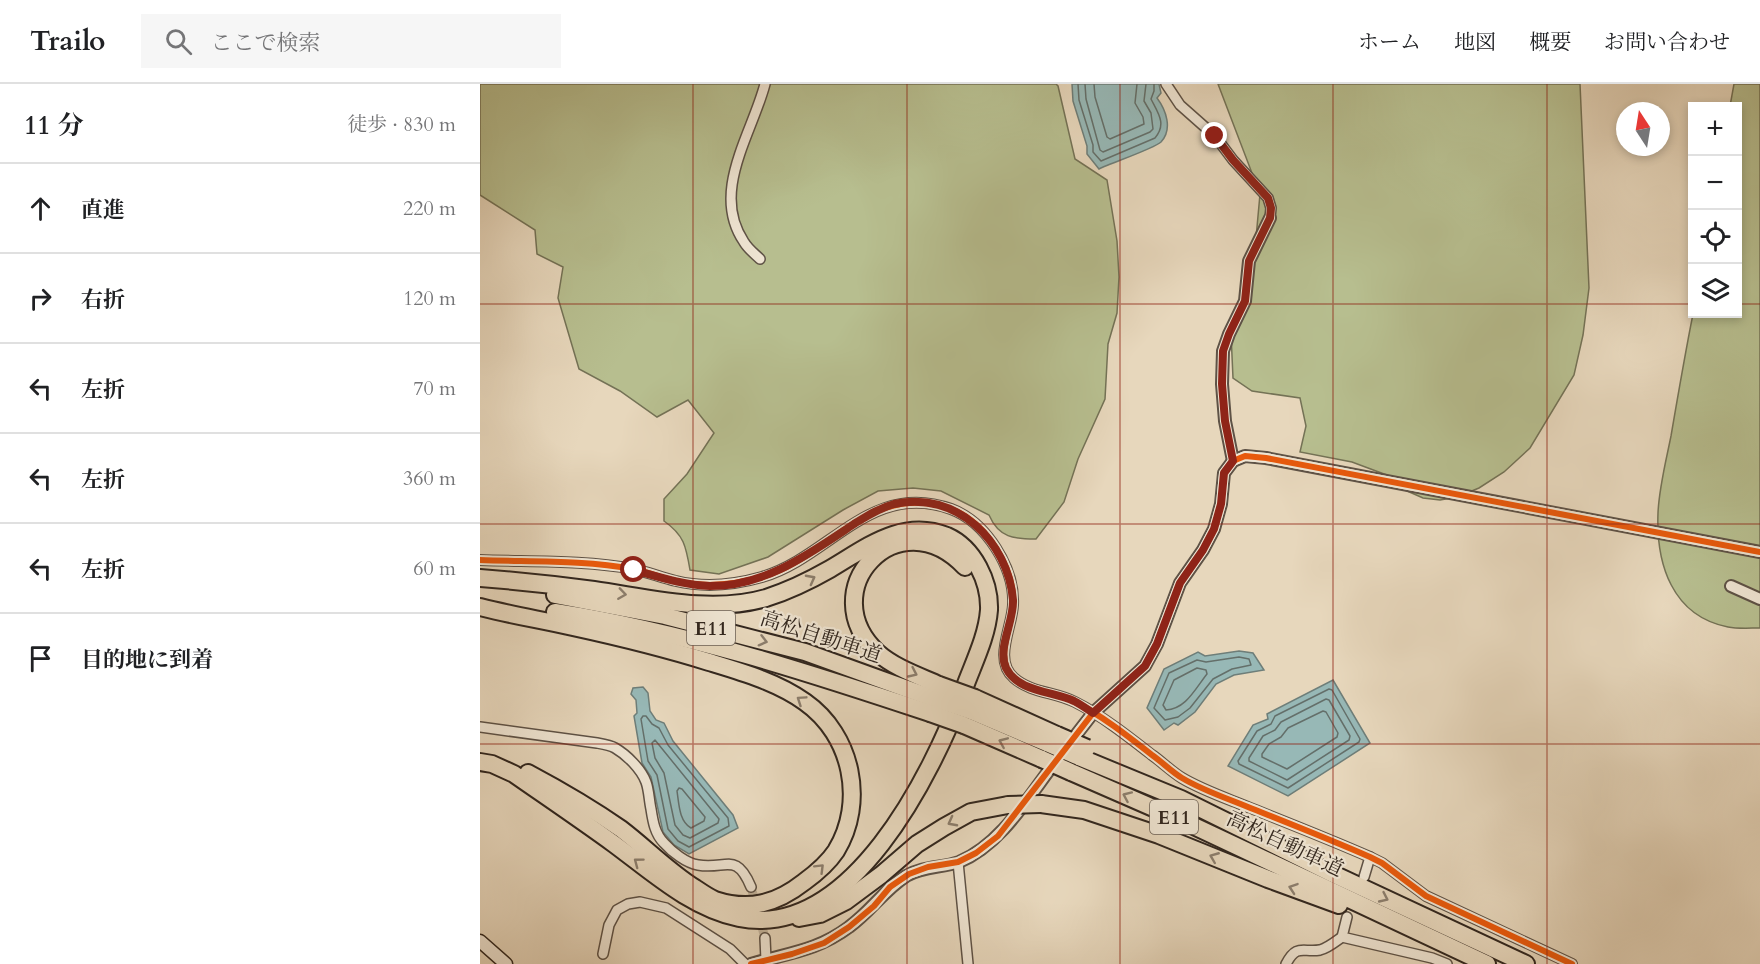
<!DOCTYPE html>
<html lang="ja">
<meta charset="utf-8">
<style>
body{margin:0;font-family:Cardo,"Noto Serif JP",serif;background:#f6f6f6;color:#202124}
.controls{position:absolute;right:18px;top:18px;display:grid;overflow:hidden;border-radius:0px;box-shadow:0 3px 9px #0003}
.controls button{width:54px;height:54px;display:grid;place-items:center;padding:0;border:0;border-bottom:2px solid #e0e0e0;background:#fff;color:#202124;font:30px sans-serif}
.compass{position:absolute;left:1136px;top:18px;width:54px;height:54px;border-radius:50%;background:#fff;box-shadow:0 3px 9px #0003;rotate:348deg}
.stop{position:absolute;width:18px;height:18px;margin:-14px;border:4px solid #8f2418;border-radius:50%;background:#fff}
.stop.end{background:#8f2418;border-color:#fff;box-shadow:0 2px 6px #0008}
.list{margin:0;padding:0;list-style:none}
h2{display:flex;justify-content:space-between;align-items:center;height:78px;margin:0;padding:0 24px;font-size:26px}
h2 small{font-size:20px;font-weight:400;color:#757577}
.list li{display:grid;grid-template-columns:39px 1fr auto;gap:18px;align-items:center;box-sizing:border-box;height:90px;padding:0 24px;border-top:2px solid #e0e0e0}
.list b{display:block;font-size:22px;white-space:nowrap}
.list em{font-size:20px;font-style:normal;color:#757577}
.icon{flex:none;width:33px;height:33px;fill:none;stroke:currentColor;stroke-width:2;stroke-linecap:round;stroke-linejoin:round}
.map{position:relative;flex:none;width:1280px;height:880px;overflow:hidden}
header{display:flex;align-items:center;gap:36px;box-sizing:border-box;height:84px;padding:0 30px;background:#fff;border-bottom:2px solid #e0e0e0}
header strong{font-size:28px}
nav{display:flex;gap:33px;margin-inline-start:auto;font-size:21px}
.search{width:420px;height:54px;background:#f6f6f6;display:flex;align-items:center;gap:15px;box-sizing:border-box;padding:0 21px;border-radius:0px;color:#757577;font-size:22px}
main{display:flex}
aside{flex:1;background:#fff}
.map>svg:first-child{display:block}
</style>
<header>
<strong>Trailo</strong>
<div class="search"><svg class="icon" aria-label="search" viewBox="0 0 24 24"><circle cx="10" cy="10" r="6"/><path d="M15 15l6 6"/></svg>ここで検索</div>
<nav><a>ホーム</a><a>地図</a><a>概要</a><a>お問い合わせ</a></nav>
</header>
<main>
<aside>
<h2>11 分<small>徒歩 · 830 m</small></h2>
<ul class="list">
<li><svg class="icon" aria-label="ahead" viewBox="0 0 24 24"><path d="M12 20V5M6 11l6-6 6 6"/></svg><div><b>直進</b></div><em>220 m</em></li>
<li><svg class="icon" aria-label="right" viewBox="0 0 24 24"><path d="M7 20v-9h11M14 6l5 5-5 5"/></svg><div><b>右折</b></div><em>120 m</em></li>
<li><svg class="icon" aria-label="left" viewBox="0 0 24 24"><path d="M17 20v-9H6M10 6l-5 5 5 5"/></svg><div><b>左折</b></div><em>70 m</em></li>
<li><svg class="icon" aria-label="left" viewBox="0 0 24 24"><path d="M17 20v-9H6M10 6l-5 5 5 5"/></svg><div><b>左折</b></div><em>360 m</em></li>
<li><svg class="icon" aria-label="left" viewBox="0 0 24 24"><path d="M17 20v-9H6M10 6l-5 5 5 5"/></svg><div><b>左折</b></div><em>60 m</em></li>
<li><svg class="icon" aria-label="arrive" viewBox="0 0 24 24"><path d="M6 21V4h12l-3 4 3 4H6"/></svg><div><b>目的地に到着</b></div></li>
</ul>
</aside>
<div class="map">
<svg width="1280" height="880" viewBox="0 0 1280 880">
<rect width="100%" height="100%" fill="#e7d7bc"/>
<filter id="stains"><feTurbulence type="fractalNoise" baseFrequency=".00333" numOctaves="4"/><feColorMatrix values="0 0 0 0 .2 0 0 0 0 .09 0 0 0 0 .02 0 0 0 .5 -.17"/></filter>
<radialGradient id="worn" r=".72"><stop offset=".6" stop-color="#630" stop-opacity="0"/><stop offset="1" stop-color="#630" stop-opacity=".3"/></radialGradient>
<g fill="#b7be8f" stroke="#747256" stroke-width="1.5">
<path d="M 0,0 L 576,0 L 578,2 L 595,75 L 627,96 L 637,157 L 639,193 L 637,229 L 628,260 L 625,315 L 598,375 L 584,418 L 556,455 C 534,455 519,454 509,431 L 461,407 L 433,404 L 398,407 L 363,426 L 288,473 L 239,490 L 210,486 C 206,462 204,451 184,437 L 184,415 L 207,390 L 234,349 L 208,316 L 177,333 L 140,307 L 99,285 L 78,214 L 83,183 L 57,170 L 55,146 L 0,111 Z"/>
<polygon points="738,0 1100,0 1109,204 1103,251 1094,291 1050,364 1024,388 999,404 977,413 960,416 943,414 925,406 912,393 872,378 820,368 826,342 820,314 772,307 753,294 751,249 770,220 780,110"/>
<path d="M 1254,0 L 1280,0 L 1280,544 C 1270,544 1258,545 1248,543 C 1192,532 1176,480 1178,429 C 1179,404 1186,377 1191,352 C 1198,311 1205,270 1213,230 L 1258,230 L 1258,22 L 1250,22 Z"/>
</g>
<g fill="#97b8b6" stroke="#6e7e79" stroke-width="1.5">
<path d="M 592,0 L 679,0 L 681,9 L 677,14 C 686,26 693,45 681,58 C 673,65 631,79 619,85 L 607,70 L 607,62 L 593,17 Z"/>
<polygon points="759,567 773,569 784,586 754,591 736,600 715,628 698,641 694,639 684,646 667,624 684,585 718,568 725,572"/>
<polygon points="853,596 890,659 808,712 748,682 773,641 788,635 787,630"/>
<polygon points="163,603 168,609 170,627 176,636 184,639 193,657 253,731 258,744 209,770 194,761 183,748 171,693 162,679 154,632 157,629 156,616 151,610 153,604"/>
</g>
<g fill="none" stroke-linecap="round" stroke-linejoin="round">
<g stroke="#646f6a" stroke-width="1.5">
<path d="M 598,0 L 599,16 L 613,61 L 613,68 L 621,77 L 675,54 C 687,40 678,29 671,15 L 674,7 L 674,0"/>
<polyline points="605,0 606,15 620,66 623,68 670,48 673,45 671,29 664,17 666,0"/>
<polyline points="614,0 615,13 627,53 630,55 664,40 663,33 655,19 657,0"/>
<polygon points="759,573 769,575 771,581 752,585 733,595 710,624 698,633 685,636 674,624 689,589 717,576 726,578"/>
<path d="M 717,584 L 726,586 L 727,590 C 715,605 706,625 686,626 L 683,621 L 694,596 Z"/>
<polygon points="849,605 852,606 880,655 879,658 808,704 759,680 758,677 777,647 791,640 795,632"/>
<polygon points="846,615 849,616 870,652 869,656 807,696 769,677 769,674 783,652 795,646 801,638"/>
<polygon points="843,627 846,628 858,649 857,653 807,685 782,673 782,670 789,660 801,653 808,644"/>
<polygon points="163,632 166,632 172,640 179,644 188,661 248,734 249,742 209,763 198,757 188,745 177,691 168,677 161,635"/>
<polygon points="175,656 239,735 238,739 210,754 203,751 195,741 184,689 175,674 172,659"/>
<path d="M 199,704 L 202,705 L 225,733 L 224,737 L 211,744 C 199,737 199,720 197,707 Z"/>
</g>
<polyline stroke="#c3b49c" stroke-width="9" stroke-dasharray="9 4.5" stroke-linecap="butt" points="271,803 285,854"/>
<g stroke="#5e5246" stroke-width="12">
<g id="minor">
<polyline points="686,0 700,21 735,52 753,76 788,114 791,124 790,134"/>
<path d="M 280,175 C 275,170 268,165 264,158 C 230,108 272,50 285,0"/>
<path d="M 0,476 C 50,478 104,476 153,485 C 168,488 182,494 196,497 C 225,504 254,501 282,493 C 350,473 391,396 471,425 C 506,438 535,484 533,521 C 532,544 513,576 534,594 C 551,609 576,608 595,618 C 621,631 649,653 672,671 C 682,678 692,688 702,694 C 722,706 746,714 768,723 C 808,739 849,755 890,773 L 902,779 L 946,812 L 1092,880"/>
<path d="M 0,643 L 117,659 C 123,660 130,661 135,664 C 147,671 161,685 166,698 C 169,706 169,716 171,725 C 173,738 175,750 184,759 C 192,768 206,779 218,781 C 246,786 256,767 271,803"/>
<polyline points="478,778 488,880"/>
<polyline points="884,793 890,773"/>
<polyline points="867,833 862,853 952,874 967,880"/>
<polyline points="285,854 286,876"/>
<polyline points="123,870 129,841 137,826 148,820 160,818 186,824 250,865 265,880"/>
<path d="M 806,880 C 817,859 823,869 840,866 C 848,864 855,858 862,853"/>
</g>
</g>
<g stroke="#5e5246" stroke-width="14">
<g id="tertiary">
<polyline points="753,377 745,337 742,300 743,267 749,250 765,217 769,177 790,134"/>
<polyline points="1251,502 1280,515"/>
<polyline points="589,660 613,629 665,582 677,560 700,499 723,466 734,445 741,420 744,389 753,377 765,372 786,374 1280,468"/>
<path d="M 271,880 C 307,869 337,867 369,843 C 390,828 404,806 426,792 C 443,782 462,784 479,778 C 521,761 549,712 576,677"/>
</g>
</g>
<g stroke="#31261e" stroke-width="15">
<polyline id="secondary" points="0,857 26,880"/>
</g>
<g stroke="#31261e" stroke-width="20">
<g id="motorway">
<path d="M 0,494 C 38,497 76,501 114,506 C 170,514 231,530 286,514 C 308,507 329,497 350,485 C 386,464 422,434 467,452 C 494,464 510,498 509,526 C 507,553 493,580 484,605 C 452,690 371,856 259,834 C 211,824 172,788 134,760 C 101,736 67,713 34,690 L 12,680 L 0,678"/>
<polyline points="75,511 185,532 325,568 455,615"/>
<path d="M 0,523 C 31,531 62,536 93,543 C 139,553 184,564 229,578 C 262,588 297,598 325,618 C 372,651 386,718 356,767 C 348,779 335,790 324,798 C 296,820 269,827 235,816 C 228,813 221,808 215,804 C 188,787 166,764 141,745 C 111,724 80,706 48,689"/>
<path d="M 75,528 C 204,548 327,588 450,629"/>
<path d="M 459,601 C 439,592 415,584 398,569 C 331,507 418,412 485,483"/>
<polyline points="495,614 577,651"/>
<polyline points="491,627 569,660"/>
<polyline points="484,641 562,675"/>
<polyline points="599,673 701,715 851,789 1046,880"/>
<polyline points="591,688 701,736 1007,880"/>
<polyline points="561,720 604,726 679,751 788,795 859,821"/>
<polyline points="319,834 340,830 366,817 401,791 437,760 464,743 491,728 528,721"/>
</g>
</g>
<use href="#minor" stroke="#efe5d3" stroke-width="9"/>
<use href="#tertiary" stroke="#efe5d3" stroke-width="10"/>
<use href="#secondary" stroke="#efe5d3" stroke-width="12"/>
<use href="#motorway" stroke="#e7d7bc" stroke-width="16"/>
<g stroke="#31261e" stroke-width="20" stroke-linecap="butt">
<g id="motorway-bridge">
<polyline points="459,601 495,614"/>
<polyline points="455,615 491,627"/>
<polyline points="450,629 484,641"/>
<polyline points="577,651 607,664"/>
<polyline points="569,660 599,673"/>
<polyline points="562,675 591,688"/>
<polyline points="528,721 561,720"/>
</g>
</g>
<use href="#motorway-bridge" stroke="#e7d7bc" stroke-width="16"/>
<g stroke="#efe5d3" stroke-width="10">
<g id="cycleway">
<path d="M 0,476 C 50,478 104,476 153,485 C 168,488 182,494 196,497 C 225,504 254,501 282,493 C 350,473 391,396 471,425 C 506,438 535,484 533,521 C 532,544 513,576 534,594 C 551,609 576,608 595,618 C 621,631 649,653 672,671 C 682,678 692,688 702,694 C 722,706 746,714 768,723 C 808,739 849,755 890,773 L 902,779 L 946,812 L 1092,880"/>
<polyline points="271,880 312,870 344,859 369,843 394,822 410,803 429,790 448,783 478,778 496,769 518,752 613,629 665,582 677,560 700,499 723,466 734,445 741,420 744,389 753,377 765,372 786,374 1280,468"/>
</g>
</g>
<use href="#cycleway" stroke="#e8590c" stroke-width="6"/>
</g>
<defs><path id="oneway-chevron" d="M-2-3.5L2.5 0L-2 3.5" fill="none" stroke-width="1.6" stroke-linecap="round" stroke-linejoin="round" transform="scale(1.5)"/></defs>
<g stroke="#8c7e6d">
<use href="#oneway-chevron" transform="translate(331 495) rotate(-28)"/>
<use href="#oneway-chevron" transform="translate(142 510) rotate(8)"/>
<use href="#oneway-chevron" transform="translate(283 557) rotate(15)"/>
<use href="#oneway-chevron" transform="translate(433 589) rotate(25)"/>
<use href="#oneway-chevron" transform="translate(321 616) rotate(-146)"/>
<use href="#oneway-chevron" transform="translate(523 658) rotate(-157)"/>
<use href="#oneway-chevron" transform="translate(647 712) rotate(-156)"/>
<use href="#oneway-chevron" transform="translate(472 738) rotate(152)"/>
<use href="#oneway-chevron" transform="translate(734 773) rotate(-158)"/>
<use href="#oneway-chevron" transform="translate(158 778) rotate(-143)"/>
<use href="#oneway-chevron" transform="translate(340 784) rotate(-45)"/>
<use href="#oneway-chevron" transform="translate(813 804) rotate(-161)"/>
<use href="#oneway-chevron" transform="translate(904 814) rotate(25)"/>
</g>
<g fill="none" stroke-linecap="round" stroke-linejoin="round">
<path stroke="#8f2418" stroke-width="8" d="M 154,486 C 179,493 204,501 230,502 C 286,502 329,470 374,440 C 387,432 399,424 414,420 C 477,406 528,458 533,516 C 534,538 517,564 526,584 C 538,608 572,607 594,617 C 600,620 607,625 613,629 L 665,582 L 677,560 L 700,499 L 723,466 L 734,445 L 741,420 L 744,389 L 753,377 L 745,337 L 742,300 L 743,267 L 749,250 L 765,217 L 769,177 L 790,134 L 791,124 L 788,114 L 753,76 L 735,52"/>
</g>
<path fill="none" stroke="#8f2418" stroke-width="1.5" stroke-opacity="0.55" d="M 213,0 L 213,880M 427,0 L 427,880M 640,0 L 640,880M 853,0 L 853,880M 1067,0 L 1067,880M 0,220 L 1212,220M 1258,220 L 1280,220M 0,440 L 1280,440M 0,660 L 1280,660"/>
<g text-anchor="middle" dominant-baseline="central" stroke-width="4.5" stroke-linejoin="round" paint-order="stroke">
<g fill="#efe5d3" stroke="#6a5f54" stroke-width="1.5">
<rect x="207" y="527" width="48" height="34" rx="4.5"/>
<rect x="670" y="716" width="48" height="34" rx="4.5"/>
</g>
<g font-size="20" font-weight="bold" fill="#31261e">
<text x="231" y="544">E11</text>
<text x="694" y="733">E11</text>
</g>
<g font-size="21" fill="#31261e" stroke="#efe5d3">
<text transform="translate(341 553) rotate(18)">高松自動車道</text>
<text transform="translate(805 760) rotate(25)">高松自動車道</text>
</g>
</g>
<rect width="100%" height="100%" filter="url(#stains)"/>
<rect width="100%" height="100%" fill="url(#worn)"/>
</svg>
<div class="controls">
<button>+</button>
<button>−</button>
<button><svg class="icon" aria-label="locate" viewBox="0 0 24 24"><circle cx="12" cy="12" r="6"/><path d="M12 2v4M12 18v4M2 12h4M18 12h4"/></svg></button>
<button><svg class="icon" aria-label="layers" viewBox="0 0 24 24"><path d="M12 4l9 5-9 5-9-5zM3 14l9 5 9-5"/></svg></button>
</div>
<svg class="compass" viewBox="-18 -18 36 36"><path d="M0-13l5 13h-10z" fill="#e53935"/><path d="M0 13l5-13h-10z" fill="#757577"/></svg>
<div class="stop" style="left:154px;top:486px"></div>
<div class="stop end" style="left:735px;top:52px"></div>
</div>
</main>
